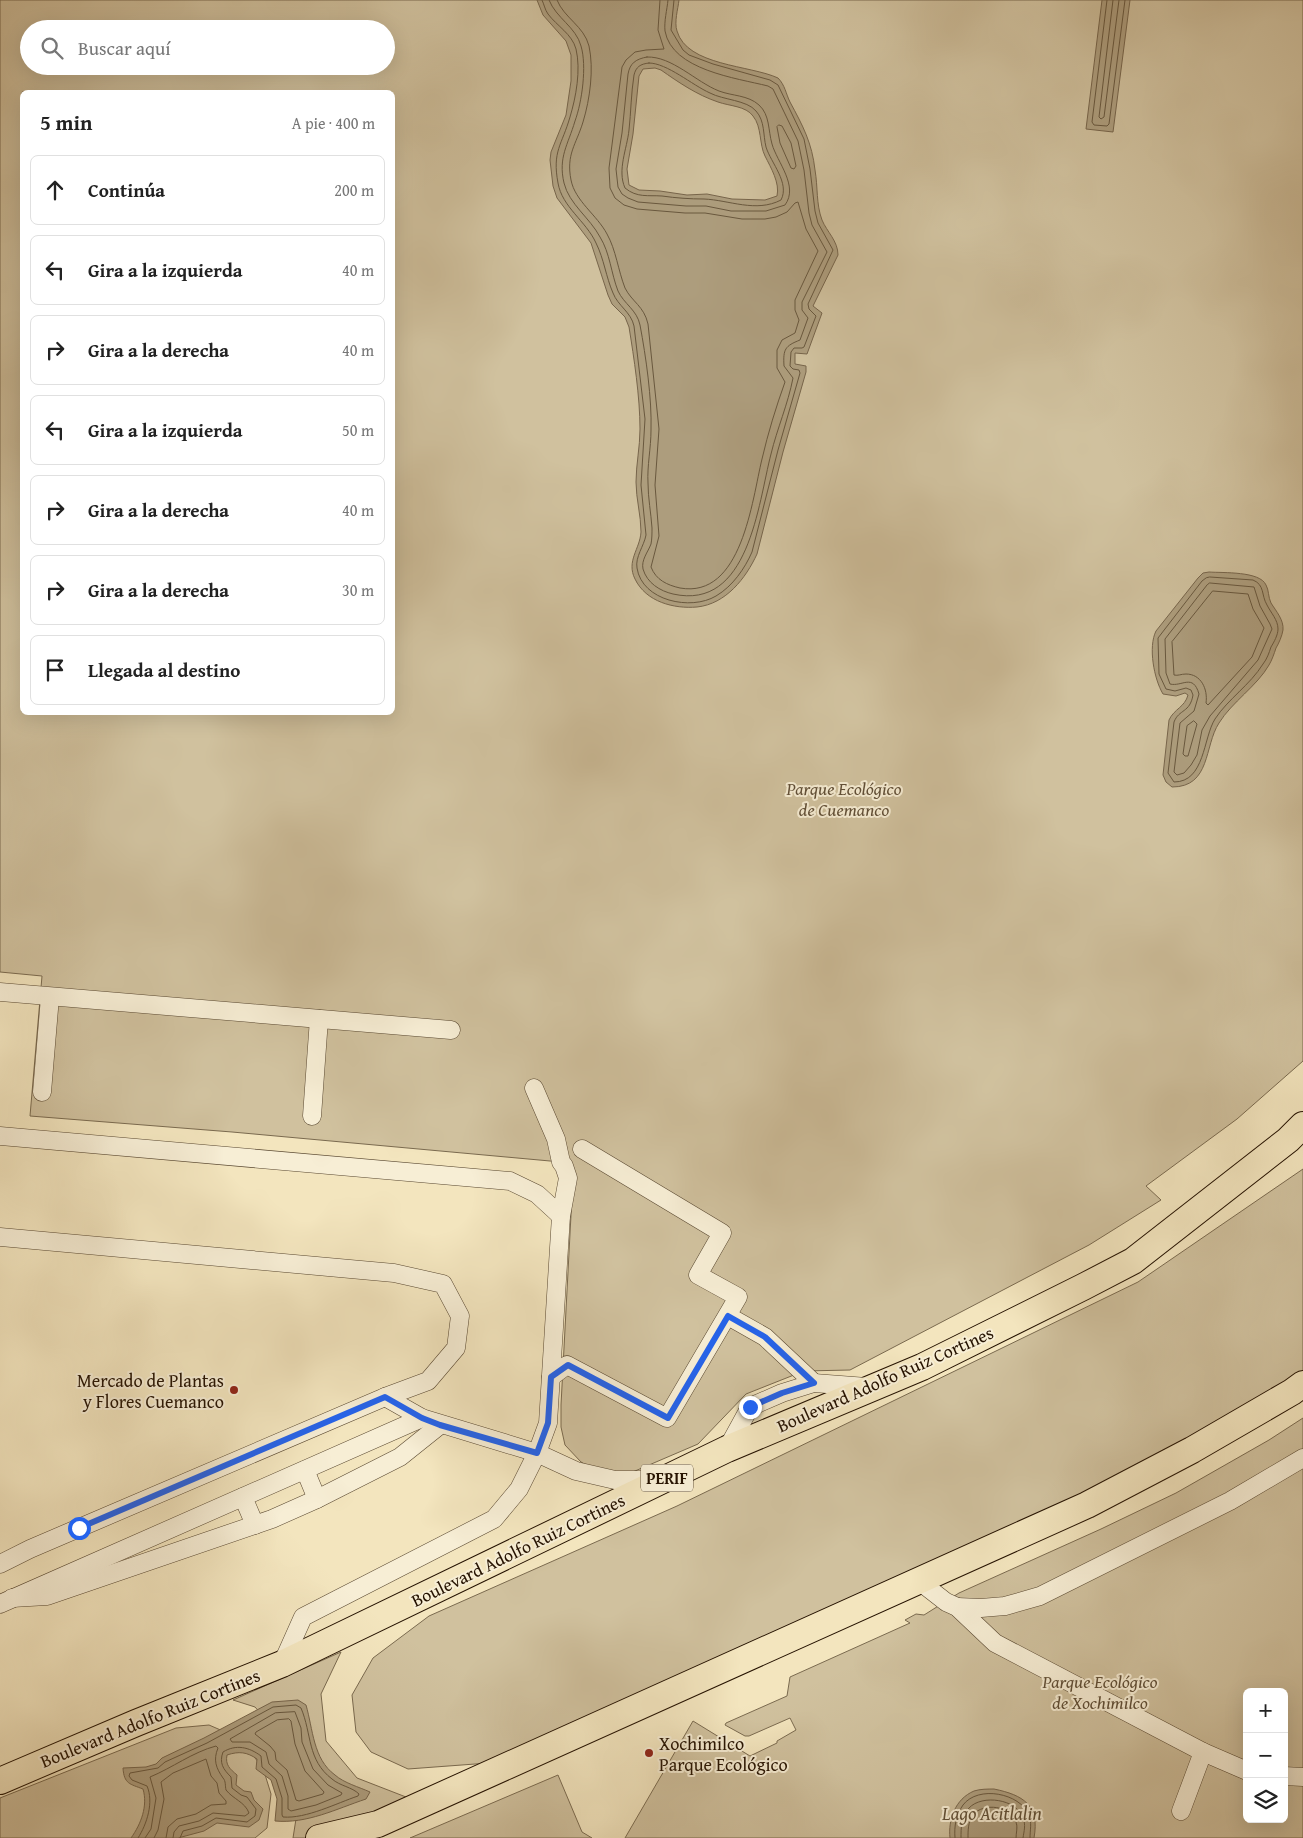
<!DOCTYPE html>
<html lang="es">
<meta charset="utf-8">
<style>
body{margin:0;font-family:"Gentium Book Plus",serif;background:#f2f2f2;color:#222}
.controls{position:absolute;right:15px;bottom:15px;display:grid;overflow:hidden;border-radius:8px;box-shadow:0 5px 20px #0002}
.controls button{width:45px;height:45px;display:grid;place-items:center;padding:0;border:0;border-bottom:1px solid #e0e0e0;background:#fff;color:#222;font:25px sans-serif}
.stop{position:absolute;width:15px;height:15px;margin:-11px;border:4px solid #2563eb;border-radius:50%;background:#fff}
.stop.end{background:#2563eb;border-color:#fff;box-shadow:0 1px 5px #0008}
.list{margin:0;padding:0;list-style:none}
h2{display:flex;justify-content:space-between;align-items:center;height:65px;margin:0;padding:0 20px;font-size:21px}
h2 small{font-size:16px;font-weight:400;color:#767676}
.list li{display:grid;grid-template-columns:32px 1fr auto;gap:15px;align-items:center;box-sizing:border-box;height:70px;margin:0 10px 10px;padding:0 10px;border:1px solid #e0e0e0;border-radius:8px}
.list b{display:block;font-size:19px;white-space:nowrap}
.list em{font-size:16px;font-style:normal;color:#767676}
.icon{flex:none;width:28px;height:28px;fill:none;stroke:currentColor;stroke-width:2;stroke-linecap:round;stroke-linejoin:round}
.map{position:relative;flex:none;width:1303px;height:1838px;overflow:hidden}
.search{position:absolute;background:#fff;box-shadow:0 5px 20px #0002;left:20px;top:20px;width:375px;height:55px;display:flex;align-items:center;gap:12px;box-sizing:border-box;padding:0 18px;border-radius:28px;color:#767676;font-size:19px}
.panel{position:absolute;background:#fff;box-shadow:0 5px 20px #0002;left:20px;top:90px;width:375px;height:625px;border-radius:8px}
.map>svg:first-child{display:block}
</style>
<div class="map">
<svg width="1303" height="1838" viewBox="0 0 1303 1838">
<rect width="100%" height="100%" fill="#f3e5be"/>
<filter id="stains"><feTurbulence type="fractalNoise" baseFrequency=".004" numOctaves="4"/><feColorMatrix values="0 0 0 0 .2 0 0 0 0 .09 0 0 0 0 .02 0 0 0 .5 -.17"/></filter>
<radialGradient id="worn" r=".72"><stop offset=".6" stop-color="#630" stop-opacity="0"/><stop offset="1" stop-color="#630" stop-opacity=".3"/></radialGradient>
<g fill="#d0c19e" stroke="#7a6a4f" fill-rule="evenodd">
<path d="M 0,0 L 1303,0 L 1303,1061 L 1237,1119 L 1146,1186 L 1161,1200 L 1089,1245 L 850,1370 L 804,1371 L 746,1394 L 698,1444 L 628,1474 L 596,1470 L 581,1462 L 565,1445 L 561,1427 L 561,1405 L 573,1177 L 561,1162 L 232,1132 L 30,1116 L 42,976 L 0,972 ZM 29,29 L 386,29 L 386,66 L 29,66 ZM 22,92 L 392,92 L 392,712 L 22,712 Z"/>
<polygon points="1303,1169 1303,1375 1075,1500 502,1762 408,1769 371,1752 356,1732 352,1695 373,1658 429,1616 677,1506 1138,1282"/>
<path d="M 1303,1418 L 1303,1838 L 625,1838 L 693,1721 L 750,1756 L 777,1743 L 777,1741 L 796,1730 L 790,1718 L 749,1736 L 745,1736 L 725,1725 L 726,1723 L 787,1696 L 790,1677 L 910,1623 L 905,1620 L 916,1614 L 924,1615 L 959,1593 L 1101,1529 L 1176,1493 L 1269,1440 ZM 1247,1692 L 1284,1692 L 1284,1819 L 1247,1819 Z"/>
<polygon points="341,1652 321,1694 326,1741 357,1778 406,1797 433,1798 344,1838 293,1838 301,1787 285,1741 255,1707 233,1700"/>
<polygon points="209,1725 239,1738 263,1768 271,1794 267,1828 255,1838 0,1838 0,1798 176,1728"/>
<polygon points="558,1775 582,1832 592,1838 410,1838"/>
</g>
<g fill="#ad9d7d" stroke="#77654b" fill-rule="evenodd">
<path d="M 537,0 L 679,0 C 678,9 674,22 677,31 C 687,66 750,65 778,78 C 785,85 786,94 790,102 C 803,126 812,143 815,170 C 818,187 816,204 822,220 C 827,232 838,241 838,255 L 813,306 L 822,313 L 807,354 L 795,353 L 795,364 L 806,366 L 806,372 L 783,452 L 757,554 C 746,578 726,604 697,607 C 674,609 646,602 635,579 C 626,561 640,549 641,532 C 641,515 636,499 636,482 C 636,465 640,447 640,429 C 640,397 634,358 629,327 L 625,317 L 612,304 L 608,295 L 591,243 L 557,198 L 553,186 L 550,160 L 551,152 L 566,115 L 571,81 L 571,55 L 566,41 L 543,15 ZM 655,68 L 661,70 C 678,82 697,95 718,102 C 729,106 746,106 753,116 C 762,127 759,144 765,156 C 771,168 780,183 777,196 L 765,200 L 732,199 L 707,194 L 687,195 L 660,191 L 639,190 L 629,185 L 627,169 L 633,134 L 639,76 L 643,69 Z"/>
<polygon points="1102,0 1130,0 1113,132 1086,129"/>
<path d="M 1209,572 C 1223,573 1260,571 1266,585 C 1269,590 1268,597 1271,603 C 1276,611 1284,620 1283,630 C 1282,636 1279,643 1276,648 C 1274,654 1272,660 1269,665 C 1257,686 1232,702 1219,723 C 1204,746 1211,787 1172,787 L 1166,782 L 1163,775 L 1169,720 C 1174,709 1185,707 1188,695 L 1185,693 L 1176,696 L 1163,694 C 1154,679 1148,647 1156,631 L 1198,578 L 1203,573 Z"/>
<path d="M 298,1700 L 306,1705 C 313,1729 313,1759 335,1775 C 344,1783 359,1787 370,1792 L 366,1799 C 336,1809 307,1824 275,1821 L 277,1799 L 271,1780 L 256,1769 L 257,1759 C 247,1752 239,1751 227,1755 C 225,1765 230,1769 237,1775 L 236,1785 L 244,1791 L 251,1792 L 254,1800 L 263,1809 L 259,1820 L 249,1827 L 217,1823 L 204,1831 L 178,1838 L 131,1838 C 141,1824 148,1806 143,1789 C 130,1784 124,1784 123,1768 L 146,1767 L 156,1764 L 162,1758 L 204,1738 L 272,1702 Z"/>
<path d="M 994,1789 C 1023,1795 1040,1805 1034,1838 L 950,1838 C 948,1820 955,1799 974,1791 C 980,1789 988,1789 994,1789 Z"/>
</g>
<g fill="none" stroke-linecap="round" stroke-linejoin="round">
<g stroke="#69583e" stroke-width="1">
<path d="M 542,0 C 544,4 545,10 548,14 C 557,26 572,34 576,49 C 581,70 576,97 570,117 C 562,145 552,151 558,183 C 562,207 586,221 596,243 C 604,259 606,277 613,293 C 618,306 631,312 634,326 L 645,419 L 641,485 L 646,535 C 644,546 635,557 637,568 C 642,601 691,611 716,596 C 733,586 745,568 752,552 L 778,450 L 800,373 L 799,370 L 793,369 L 790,366 L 791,352 L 794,348 L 802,348 L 804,347 L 816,316 L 809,309 L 808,304 L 833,250 L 818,223 L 815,211 L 810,169 L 804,139 L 778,85 L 770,80 L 713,64 L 689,55 L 683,50 L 671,30 L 674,0"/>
<path d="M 549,0 C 556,18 576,27 581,46 C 587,66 582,102 575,121 C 568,145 558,157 564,183 C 569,204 590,218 600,237 C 610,253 611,273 618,291 C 624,304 637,310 640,325 C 646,357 652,399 651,430 C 651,448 647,466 648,483 C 648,498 651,513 652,528 C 652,533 652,539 651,544 C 648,552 641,560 643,569 C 647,583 660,591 673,594 C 749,611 758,504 771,454 C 777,429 788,404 793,378 L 784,366 C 783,349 785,346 800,340 L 808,318 L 802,310 L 802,302 L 827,252 L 812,225 L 809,213 L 804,170 L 798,141 L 773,89 L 768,86 C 736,78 672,70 665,31 C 664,21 667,10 668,0"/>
<path d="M 557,0 C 564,18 584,26 589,46 C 594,69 590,99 583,122 C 576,145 566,154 571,180 C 575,201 597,215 607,234 C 616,250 618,270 625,288 C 632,302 644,306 648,324 L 659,429 L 655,485 L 659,536 L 651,567 C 656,580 667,585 680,588 C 742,599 752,500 762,459 C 768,433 776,407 785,382 L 777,368 L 777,350 L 782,340 L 795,333 L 799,320 L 795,310 L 795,300 L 818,251 L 806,229 L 798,202 L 795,203 L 787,212 L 776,217 L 765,219 L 742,219 L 705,213 L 685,213 L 637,209 L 624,205 L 615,198 L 610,188 L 609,168 L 622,67 L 626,60 L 635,52 L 646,50 L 664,49 L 658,30 L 660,0"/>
<polyline points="1107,0 1092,122 1094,125 1107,126 1109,124 1125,0"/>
<polyline points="1113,0 1099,117 1101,119 1104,117 1119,0"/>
<path d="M 647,57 C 672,56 696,82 719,91 C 732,96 748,95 759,105 C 770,115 768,130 772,144 C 777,162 799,186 785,205 L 766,211 L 731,211 L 706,206 L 686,206 L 638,202 L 628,198 L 622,194 L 618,187 L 616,169 L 622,133 L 628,74 C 630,63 636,59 647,57 Z"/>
<path d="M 649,63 C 667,63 692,85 710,93 C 723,100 747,100 756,111 C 765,121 763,135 766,147 C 771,163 790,183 781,200 C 756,213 729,200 704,199 C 690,199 676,198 662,196 C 648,195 637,198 625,188 C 617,170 627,149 629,130 C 631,112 631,94 634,75 C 636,67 640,64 649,63 Z"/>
<polygon points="779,125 782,126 791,143 796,166 794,169 791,168 780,143 777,127"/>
<path d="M 1210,577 L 1253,580 C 1265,585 1261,595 1267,605 C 1271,613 1278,620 1278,629 C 1278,635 1274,642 1271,647 C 1269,653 1267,659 1263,664 C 1250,685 1228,699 1215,719 C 1203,738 1205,782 1174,782 L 1168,773 L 1174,722 C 1179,709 1190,713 1193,695 L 1191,690 L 1186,688 L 1175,691 L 1166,689 L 1159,674 L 1158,638 L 1202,581 L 1206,578 Z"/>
<path d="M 1210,583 L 1254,587 L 1260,606 L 1270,624 L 1272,629 L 1258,660 L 1210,716 L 1202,730 L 1197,755 L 1191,765 L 1184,773 L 1177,775 L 1174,772 L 1180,723 L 1194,711 L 1199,694 C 1193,673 1182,687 1170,684 L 1166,673 L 1165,639 L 1207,585 Z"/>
<path d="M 1213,591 L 1248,594 L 1253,609 L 1264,628 L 1252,657 L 1208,705 L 1206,703 C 1208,689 1201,674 1186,674 C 1181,674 1178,676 1174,675 L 1172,642 Z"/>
<polygon points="1194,721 1197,724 1188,756 1185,756 1183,754 1187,726"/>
<polygon points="295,1712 301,1728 302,1742 313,1769 328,1785 342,1793 341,1795 316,1805 291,1811 288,1809 288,1796 282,1776 269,1764 266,1752 250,1742 232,1742 230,1739 275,1713"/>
<polygon points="289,1719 291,1721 295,1744 305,1771 324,1792 323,1794 299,1801 296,1800 287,1770 276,1760 275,1752 270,1746 255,1734 256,1732 277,1720"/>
<path d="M 138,1838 C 147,1824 154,1802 147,1786 L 132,1780 L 129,1776 L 130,1773 L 158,1768 L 165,1762 L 207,1743 L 273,1707 L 296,1705 L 301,1708 C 312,1734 307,1760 332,1779 C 340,1786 352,1787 359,1794 L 358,1796 C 337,1803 306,1819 283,1817 L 282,1815 L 282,1798 L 276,1779 L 262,1767 L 261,1756 C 249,1747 236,1744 223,1752 C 219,1763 223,1769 231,1777 L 232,1788 L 241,1795 L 247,1797 L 256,1809 L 255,1816 L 247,1822 L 216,1818 L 202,1826 L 183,1831 L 180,1838"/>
<path d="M 145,1838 L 151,1829 L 156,1798 L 150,1777 C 172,1768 193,1752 216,1746 L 218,1748 C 213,1760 216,1768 223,1778 C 226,1781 225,1786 226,1790 C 233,1799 245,1802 249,1813 L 245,1816 L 213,1813 L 199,1821 L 179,1826 L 174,1832 L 173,1838"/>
<polyline points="154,1838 158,1830 164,1799 161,1782 173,1773 206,1759 211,1776 217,1783 219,1793 226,1801 226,1804 211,1805 196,1814 177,1819 168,1827 166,1838"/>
<path d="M 955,1838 C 954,1826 956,1815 963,1805 C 978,1785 1020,1793 1029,1815 C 1032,1822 1030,1830 1030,1838"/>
<path d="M 961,1838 C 961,1828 961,1816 969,1808 C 982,1794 1017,1799 1023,1818 C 1026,1825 1024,1831 1023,1838"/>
<path d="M 968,1838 C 968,1830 968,1822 973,1815 C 983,1802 1012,1806 1016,1822 C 1018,1827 1016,1833 1016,1838"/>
</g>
<g stroke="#584730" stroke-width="19">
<g id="minor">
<polyline points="0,992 451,1030"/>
<polyline points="42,1092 50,997"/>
<polyline points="312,1116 319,1019"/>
<polyline points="0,1136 510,1181 537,1194 561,1216"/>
<polyline points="0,1237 394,1273 443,1284 460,1316 456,1348 428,1381 385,1397 79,1528 30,1549 0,1564"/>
<polyline points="728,1316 765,1337 814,1383"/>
<polyline points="551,1377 567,1365 667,1418 738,1297 698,1275 722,1233 582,1149"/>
<polyline points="385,1397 422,1418 537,1453 576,1471 615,1480 656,1480"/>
<polyline points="727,1449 750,1407 782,1393 814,1383 867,1387"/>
<polyline points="305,1470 317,1499"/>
<polyline points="243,1497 255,1525"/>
<polyline points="919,1581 946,1602 957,1607 995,1643 1203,1752 1247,1771"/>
<polyline points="12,1598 47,1596 272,1519 317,1499 400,1457 440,1425"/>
<polyline points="0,1604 422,1418"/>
<polyline points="957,1607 981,1608 1005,1606 1040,1596 1230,1501 1303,1458"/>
<polyline points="282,1664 303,1617 494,1519 519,1489 537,1453 548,1423 561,1216 568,1178 564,1166 561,1162 556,1139 534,1088"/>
<polyline points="1284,1776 1303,1777"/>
<polyline points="1181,1811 1203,1752"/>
</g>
</g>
<g stroke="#251200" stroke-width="28">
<g id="highway">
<polyline points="0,1781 136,1723 282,1664 727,1449 922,1367 1083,1287 1133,1261 1288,1140 1303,1125"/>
<polyline points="319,1838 378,1824 1087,1505 1192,1450 1292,1392 1303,1384"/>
</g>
</g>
<use href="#minor" stroke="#f7eed5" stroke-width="18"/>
<use href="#highway" stroke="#f3e5be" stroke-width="26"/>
</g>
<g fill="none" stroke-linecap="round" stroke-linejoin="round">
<polyline stroke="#2563eb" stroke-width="6" points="79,1528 385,1397 422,1418 440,1425 537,1453 548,1423 551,1377 568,1365 668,1418 728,1316 765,1337 814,1383 782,1393 750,1407"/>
</g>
<g fill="#8f2418" stroke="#f7eed5" stroke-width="2">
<circle cx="234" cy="1390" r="5"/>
<circle cx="649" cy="1753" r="5"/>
</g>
<g text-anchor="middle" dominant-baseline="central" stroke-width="4" stroke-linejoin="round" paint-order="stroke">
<rect fill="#f7eed5" stroke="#645440" stroke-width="1" x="641" y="1464.5" width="52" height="27" rx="4"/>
<g font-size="16" font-weight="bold" fill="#251200">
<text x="667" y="1478">PERIF</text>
</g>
<g font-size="18" font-style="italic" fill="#614f37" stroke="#f7eed5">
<text x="844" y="788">Parque Ecológico<tspan x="844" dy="21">de Cuemanco</tspan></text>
<text x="1100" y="1681">Parque Ecológico<tspan x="1100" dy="21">de Xochimilco</tspan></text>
</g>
<g font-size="18" fill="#251200" stroke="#f7eed5">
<text transform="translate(885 1379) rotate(-24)">Boulevard Adolfo Ruiz Cortines</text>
<text transform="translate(518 1550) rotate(-26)">Boulevard Adolfo Ruiz Cortines</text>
<text transform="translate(150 1718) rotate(-22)">Boulevard Adolfo Ruiz Cortines</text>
</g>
<g font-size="18" fill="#251200" stroke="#f7eed5" text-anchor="end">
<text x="224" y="1380">Mercado de Plantas<tspan x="224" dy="21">y Flores Cuemanco</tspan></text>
<text x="659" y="1743" text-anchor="start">Xochimilco<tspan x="659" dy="21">Parque Ecológico</tspan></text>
</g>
<g font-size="19" font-style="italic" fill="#625138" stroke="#f7eed5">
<text x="992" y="1813">Lago Acitlalin</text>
</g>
</g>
<rect width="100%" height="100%" filter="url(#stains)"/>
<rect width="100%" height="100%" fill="url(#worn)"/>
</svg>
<div class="controls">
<button>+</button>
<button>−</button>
<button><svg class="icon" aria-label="layers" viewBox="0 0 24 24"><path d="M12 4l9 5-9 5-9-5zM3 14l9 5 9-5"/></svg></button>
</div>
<div class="stop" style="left:79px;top:1528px"></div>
<div class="stop end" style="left:750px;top:1407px"></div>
<div class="search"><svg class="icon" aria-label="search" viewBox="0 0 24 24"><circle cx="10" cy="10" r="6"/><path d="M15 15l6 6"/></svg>Buscar aquí</div>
<section class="panel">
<h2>5 min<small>A pie · 400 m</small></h2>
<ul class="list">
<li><svg class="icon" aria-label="ahead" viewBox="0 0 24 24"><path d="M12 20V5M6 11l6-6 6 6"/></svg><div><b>Continúa</b></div><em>200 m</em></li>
<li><svg class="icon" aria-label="left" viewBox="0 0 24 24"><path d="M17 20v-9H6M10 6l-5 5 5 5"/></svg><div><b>Gira a la izquierda</b></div><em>40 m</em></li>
<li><svg class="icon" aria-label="right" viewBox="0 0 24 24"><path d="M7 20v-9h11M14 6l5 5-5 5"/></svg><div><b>Gira a la derecha</b></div><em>40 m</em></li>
<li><svg class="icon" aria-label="left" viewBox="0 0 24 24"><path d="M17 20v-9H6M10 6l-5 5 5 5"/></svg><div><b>Gira a la izquierda</b></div><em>50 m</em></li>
<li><svg class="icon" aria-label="right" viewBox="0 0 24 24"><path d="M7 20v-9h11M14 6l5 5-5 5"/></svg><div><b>Gira a la derecha</b></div><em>40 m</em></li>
<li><svg class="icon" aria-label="right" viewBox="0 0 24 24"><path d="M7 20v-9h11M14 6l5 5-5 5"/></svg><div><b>Gira a la derecha</b></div><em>30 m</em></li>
<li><svg class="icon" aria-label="arrive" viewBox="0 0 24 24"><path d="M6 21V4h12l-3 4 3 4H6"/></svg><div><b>Llegada al destino</b></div></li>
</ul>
</section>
</div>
